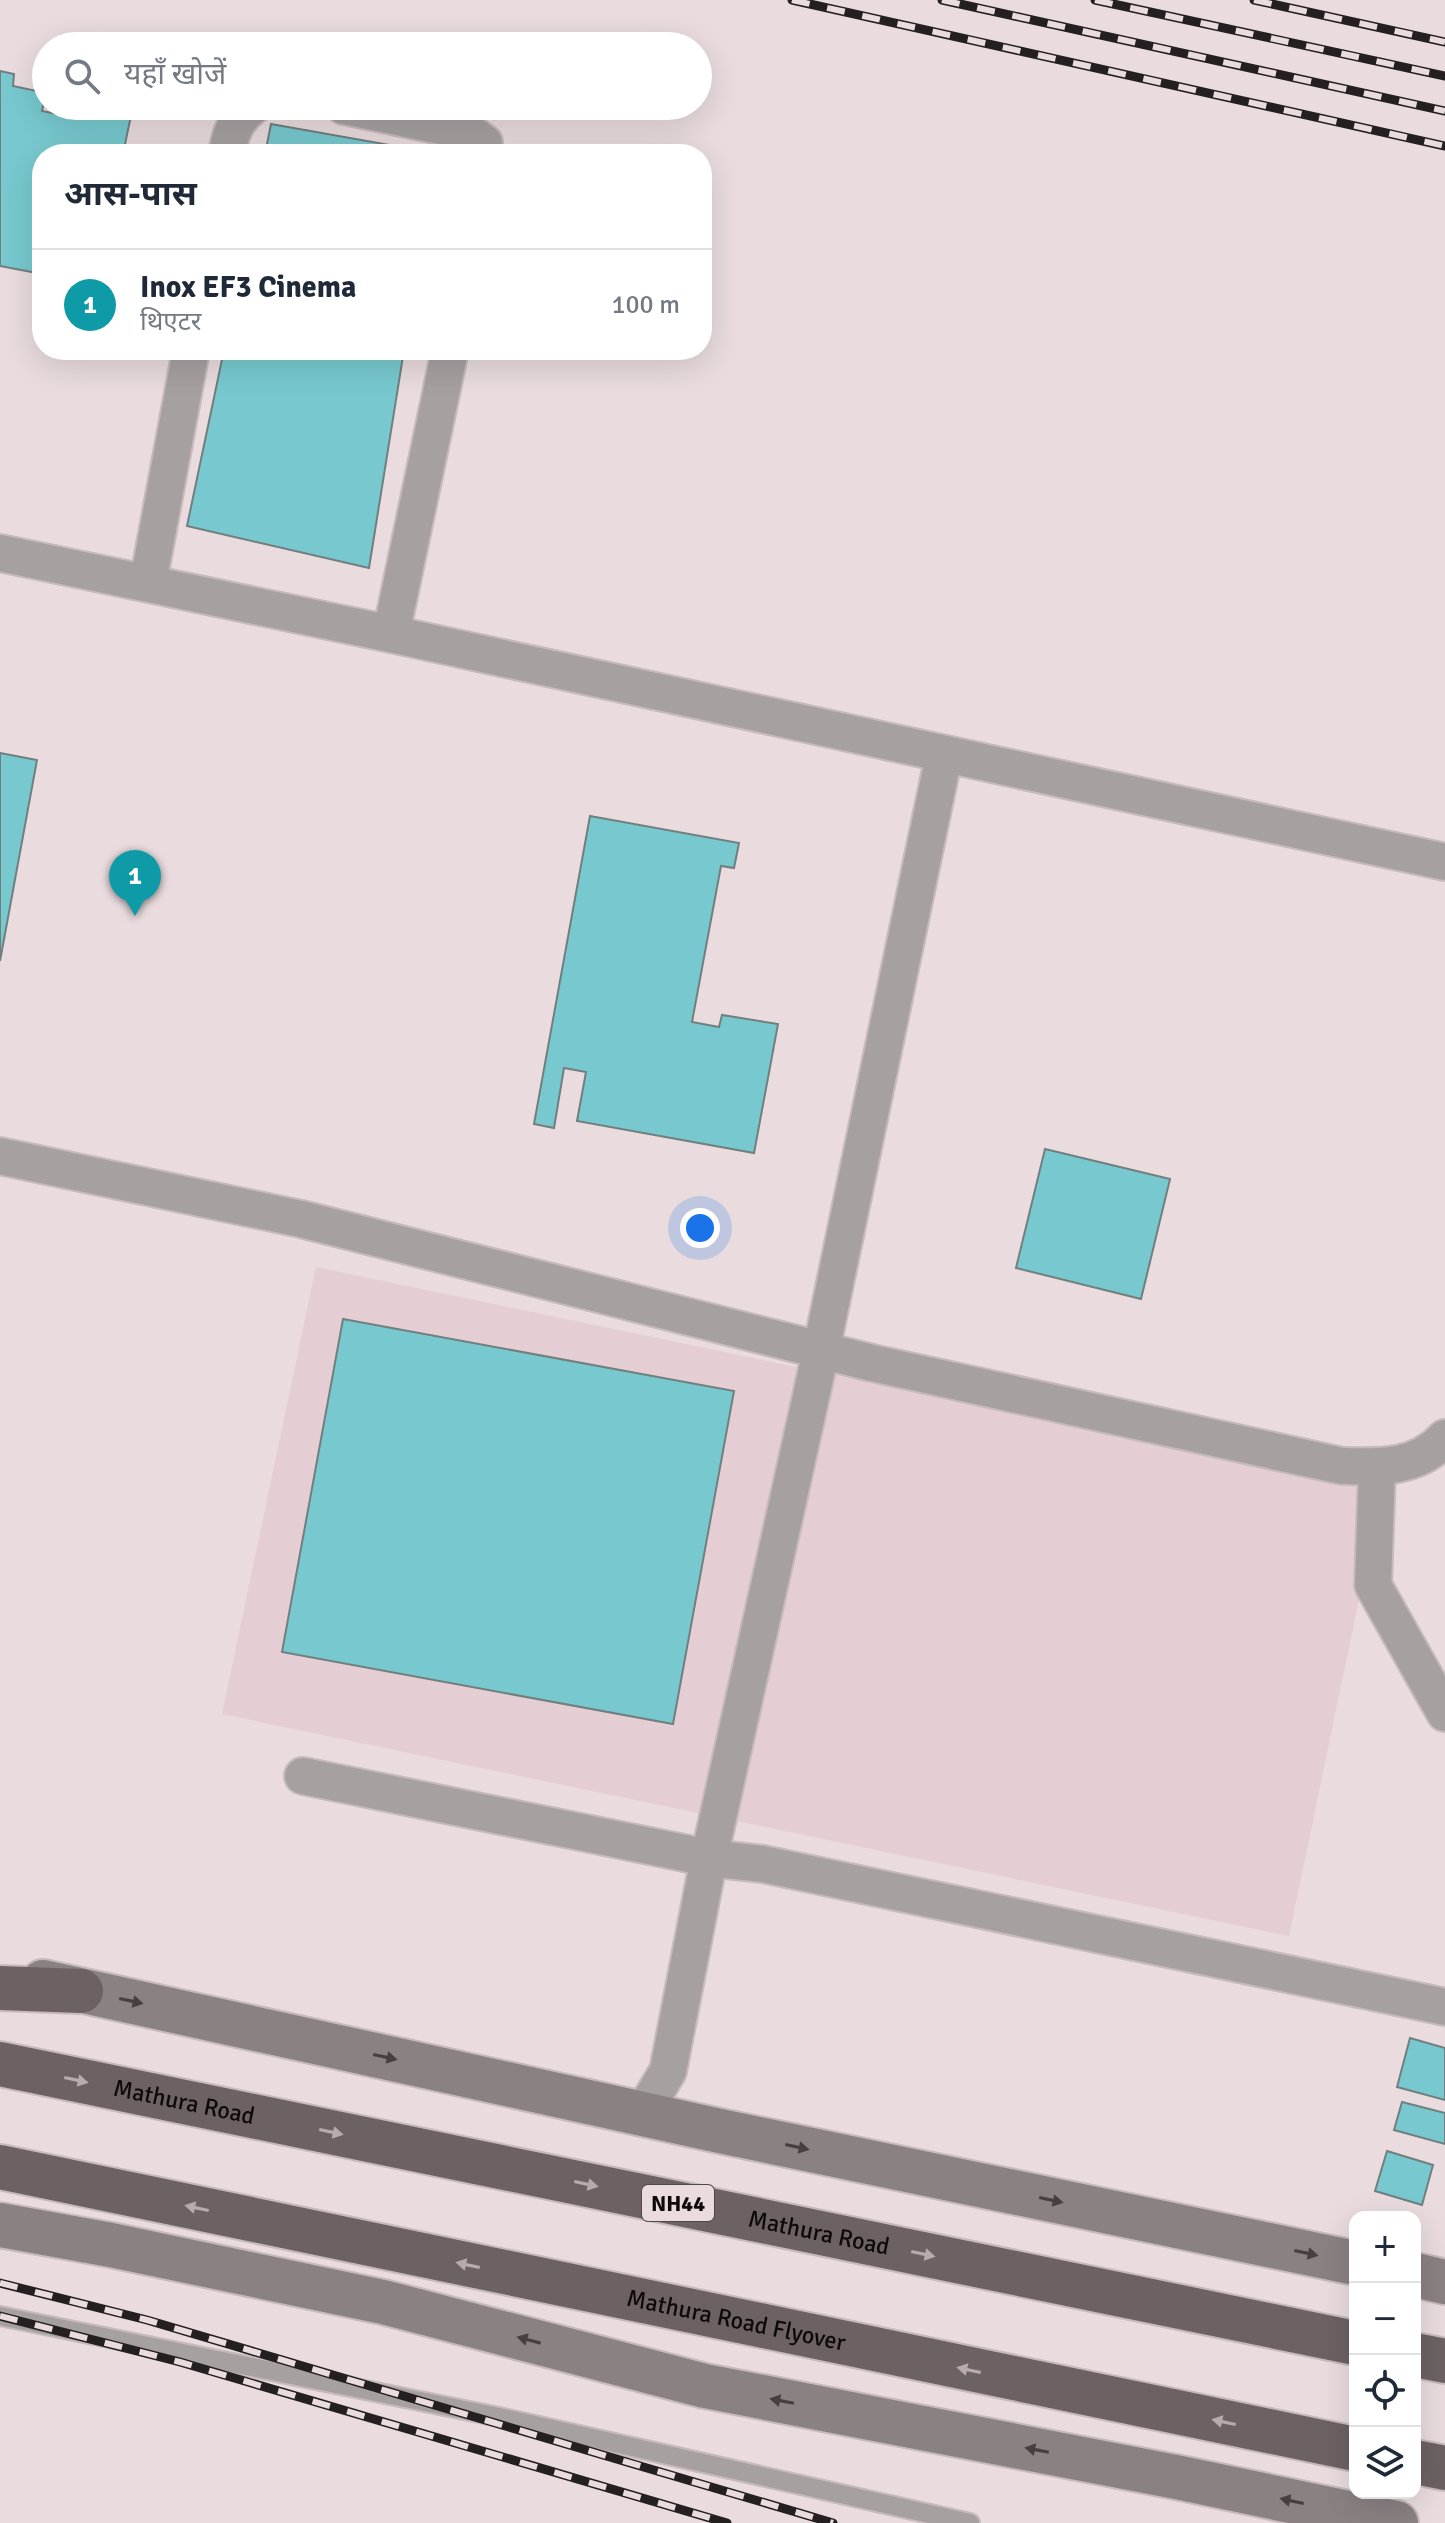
<!DOCTYPE html>
<html lang="hi">
<meta charset="utf-8">
<style>
body{margin:0;font-family:Signika,"Noto Sans Devanagari",sans-serif;background:#f6f6f7;color:#1f2937}
.controls{position:absolute;right:24px;bottom:24px;display:grid;overflow:hidden;border-radius:16px;box-shadow:0 8px 32px #0002}
.controls button{width:72px;height:72px;display:grid;place-items:center;padding:0;border:0;border-bottom:2px solid #e0e1e3;background:#fff;color:#1f2937;font:40px sans-serif}
.you{position:absolute;left:700px;top:1228px;width:28px;height:28px;margin:-20px;border:6px solid #fff;border-radius:50%;background:#1a73e8;box-shadow:0 0 0 12px #1a73e833}
.badge{display:grid;place-items:center;width:52px;height:52px;border-radius:50%;background:#b45309;color:#fff;font-size:26px;font-weight:700}
.pin{position:absolute;translate:-50% -66px;filter:drop-shadow(0 2px 4px #0008)}
.pin::after{content:'';position:absolute;top:42px;width:28px;height:24px;background:inherit;clip-path:polygon(0 0,100% 0,50% 100%)}
.list{margin:0;padding:0;list-style:none}
h2{display:flex;justify-content:space-between;align-items:center;height:104px;margin:0;padding:0 32px;font-size:34px}
h2 small{font-size:26px;font-weight:400;color:#747a83}
.list li{display:grid;grid-template-columns:52px 1fr auto;gap:24px;align-items:center;box-sizing:border-box;height:112px;padding:0 32px;border-top:2px solid #e0e1e3}
.list b{display:block;font-size:30px;white-space:nowrap}
.list p{margin:0;font-size:26px;white-space:nowrap;color:#747a83}
.list em{font-size:26px;font-style:normal;color:#747a83}
.icon{flex:none;width:44px;height:44px;fill:none;stroke:currentColor;stroke-width:2;stroke-linecap:round;stroke-linejoin:round}
.map{position:relative;flex:none;width:1445px;height:2523px;overflow:hidden}
.search{position:absolute;background:#fff;box-shadow:0 8px 32px #0002;left:32px;top:32px;width:680px;height:88px;display:flex;align-items:center;gap:20px;box-sizing:border-box;padding:0 28px;border-radius:44px;color:#747a83;font-size:30px}
.panel{position:absolute;background:#fff;box-shadow:0 8px 32px #0002;left:32px;top:144px;width:680px;height:216px;border-radius:32px}
.map>svg:first-child{display:block}
</style>
<div class="map">
<svg width="1445" height="2523" viewBox="0 0 1445 2523">
<rect width="100%" height="100%" fill="#e9dbde"/>
<polygon fill="#e4cdd3" points="316,1267 1382,1489 1289,1936 222,1714"/>
<g fill="#77c9cf" stroke="#717f7f" stroke-width="2">
<polygon points="0,71 14,74 13,86 46,93 42,111 67,116 69,106 133,106 123,154 42,154 42,259 40,258 37,273 0,266"/>
<polygon points="271,124 435,153 435,154 265,154"/>
<polygon points="224,350 404,350 369,568 187,526"/>
<polygon points="0,753 37,760 0,961"/>
<polygon points="590,816 739,843 734,868 721,866 692,1022 719,1027 722,1015 778,1024 754,1153 577,1121 586,1072 564,1068 554,1128 534,1124"/>
<polygon points="1045,1149 1170,1179 1141,1299 1016,1268"/>
<polygon points="343,1319 734,1391 673,1724 282,1652"/>
<polygon points="1410,2038 1445,2048 1445,2100 1397,2087"/>
<polygon points="1402,2102 1445,2113 1445,2144 1394,2130"/>
<polygon points="1387,2151 1433,2165 1422,2205 1375,2191"/>
</g>
<g fill="none" stroke-linecap="round" stroke-linejoin="round">
<g stroke="#c6babc" stroke-width="22">
<polyline id="service" points="0,2316 499,2417 970,2523"/>
</g>
<g stroke="#c6babc" stroke-width="40">
<g id="minor">
<polyline points="344,106 469,132 484,143 485,154"/>
<path d="M 227,154 C 230,134 236,118 253,106"/>
<polyline points="0,553 391,634 1445,862"/>
<polyline points="148,583 191,350"/>
<polyline points="391,634 450,350"/>
<path d="M 0,1156 L 301,1219 L 872,1363 L 1342,1466 C 1380,1467 1417,1469 1445,1438"/>
<polyline points="1377,1467 1373,1585 1445,1713"/>
<polyline points="303,1776 709,1858 763,1864 1445,2007"/>
<polyline points="643,2113 668,2071 709,1858 821,1351 944,755"/>
</g>
</g>
<g stroke="#c6babc" stroke-width="48">
<g id="secondary">
<polyline points="43,1982 720,2131 1355,2263"/>
<polyline points="0,2225 111,2245 383,2302 705,2386 1176,2477 1396,2523"/>
<polyline points="1415,2275 1445,2282"/>
</g>
</g>
<g stroke="#c6babc" stroke-width="48">
<g id="trunk">
<polyline points="0,1988 81,1991"/>
<path id="s1" d="M 0,2064 L 1355,2343"/>
<path id="s2" d="M 0,2167 L 1355,2449"/>
<polyline points="1415,2355 1445,2361"/>
<polyline points="1415,2462 1445,2468"/>
</g>
</g>
<use href="#service" stroke="#a6a0a1" stroke-width="18"/>
<use href="#minor" stroke="#a6a0a1" stroke-width="36"/>
<use href="#secondary" stroke="#8a8183" stroke-width="44"/>
<use href="#trunk" stroke="#6c6264" stroke-width="44"/>
<g stroke="#241f20" stroke-width="9">
<g id="rail">
<polyline points="792,0 1445,146"/>
<polyline points="942,0 1445,111"/>
<polyline points="1095,0 1445,76"/>
<polyline points="1254,0 1445,42"/>
<polyline points="0,2283 147,2320 833,2523"/>
<polyline points="0,2316 180,2362 727,2523"/>
</g>
</g>
<use href="#rail" stroke="#e9dbde" stroke-width="6" stroke-dasharray="18" stroke-linecap="butt"/>
</g>
<defs><path id="oneway-solid" d="M-6-.8H1V-3.2L6.5 0L1 3.2V.8H-6Z" transform="scale(2)"/></defs>
<g fill="#464041">
<use href="#oneway-solid" transform="translate(131 2001) rotate(12)"/>
<use href="#oneway-solid" transform="translate(385 2057) rotate(12)"/>
<use href="#oneway-solid" transform="translate(797 2147) rotate(12)"/>
<use href="#oneway-solid" transform="translate(1051 2200) rotate(12)"/>
<use href="#oneway-solid" transform="translate(1306 2253) rotate(12)"/>
<use href="#oneway-solid" transform="translate(529 2340) rotate(-165)"/>
<use href="#oneway-solid" transform="translate(782 2401) rotate(-169)"/>
<use href="#oneway-solid" transform="translate(1037 2450) rotate(-169)"/>
<use href="#oneway-solid" transform="translate(1292 2501) rotate(-168)"/>
</g>
<g fill="#b7abad">
<use href="#oneway-solid" transform="translate(76 2080) rotate(12)"/>
<use href="#oneway-solid" transform="translate(331 2132) rotate(12)"/>
<use href="#oneway-solid" transform="translate(586 2184) rotate(12)"/>
<use href="#oneway-solid" transform="translate(197 2208) rotate(-168)"/>
<use href="#oneway-solid" transform="translate(923 2254) rotate(12)"/>
<use href="#oneway-solid" transform="translate(468 2265) rotate(-168)"/>
<use href="#oneway-solid" transform="translate(969 2370) rotate(-168)"/>
<use href="#oneway-solid" transform="translate(1224 2422) rotate(-168)"/>
</g>
<g text-anchor="middle" dominant-baseline="central" stroke-width="6" stroke-linejoin="round" paint-order="stroke">
<rect fill="#e9dbde" stroke="#50494a" stroke-width="2" x="642" y="2185" width="72" height="36" rx="6"/>
<g font-size="22" font-weight="bold" fill="#0e0a0b">
<text x="678" y="2203">NH44</text>
</g>
<g font-size="24" fill="#0e0a0b" stroke="#e9dbde">
<text stroke="none"><textPath href="#s1" startOffset="188">Mathura Road</textPath></text>
<text stroke="none"><textPath href="#s1" startOffset="836">Mathura Road</textPath></text>
<text stroke="none"><textPath href="#s2" startOffset="752">Mathura Road Flyover</textPath></text>
</g>
</g>
</svg>
<div class="controls">
<button>+</button>
<button>−</button>
<button><svg class="icon" aria-label="locate" viewBox="0 0 24 24"><circle cx="12" cy="12" r="6"/><path d="M12 2v4M12 18v4M2 12h4M18 12h4"/></svg></button>
<button><svg class="icon" aria-label="layers" viewBox="0 0 24 24"><path d="M12 4l9 5-9 5-9-5zM3 14l9 5 9-5"/></svg></button>
</div>
<div class="you"></div>
<div class="pin badge" style="left:135px;top:916px;background:#0f9aa8">1</div>
<div class="search"><svg class="icon" aria-label="search" viewBox="0 0 24 24"><circle cx="10" cy="10" r="6"/><path d="M15 15l6 6"/></svg>यहाँ खोजें</div>
<section class="panel">
<h2>आस-पास<small></small></h2>
<ul class="list">
<li><span class="badge" style="background:#0f9aa8">1</span><div><b>Inox EF3 Cinema</b><p>थिएटर</p></div><em>100 m</em></li>
</ul>
</section>
</div>
